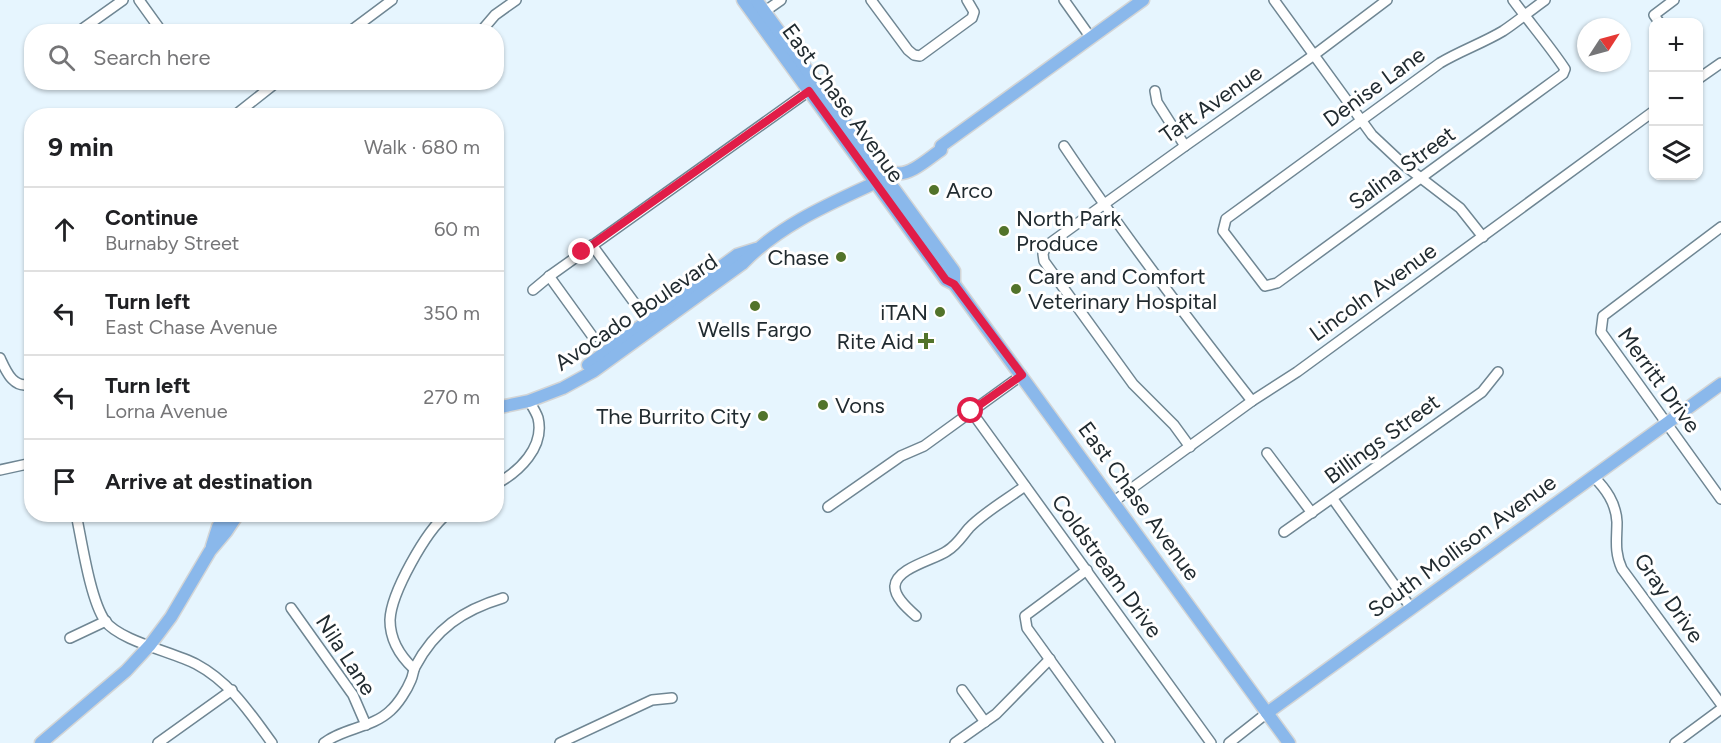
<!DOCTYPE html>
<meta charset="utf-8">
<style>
body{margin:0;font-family:Figtree,sans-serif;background:#f6f6f6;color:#202124}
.controls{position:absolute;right:18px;top:18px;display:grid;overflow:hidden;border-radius:12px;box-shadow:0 2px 4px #0004}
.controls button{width:54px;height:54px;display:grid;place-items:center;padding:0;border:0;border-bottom:2px solid #e0e0e0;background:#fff;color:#202124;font:30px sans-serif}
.compass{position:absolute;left:1577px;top:18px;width:54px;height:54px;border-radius:50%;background:#fff;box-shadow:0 2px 4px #0004;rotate:54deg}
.stop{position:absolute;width:18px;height:18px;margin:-14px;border:4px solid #e11d48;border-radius:50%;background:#fff}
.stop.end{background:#e11d48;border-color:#fff;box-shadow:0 2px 6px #0008}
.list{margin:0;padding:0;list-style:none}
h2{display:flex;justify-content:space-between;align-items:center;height:78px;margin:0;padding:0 24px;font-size:26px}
h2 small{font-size:20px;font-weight:400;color:#757577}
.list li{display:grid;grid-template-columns:39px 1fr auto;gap:18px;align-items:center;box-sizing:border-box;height:84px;padding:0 24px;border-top:2px solid #e0e0e0}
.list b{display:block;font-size:22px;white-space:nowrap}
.list p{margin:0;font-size:20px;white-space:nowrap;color:#757577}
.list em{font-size:20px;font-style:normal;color:#757577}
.icon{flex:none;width:33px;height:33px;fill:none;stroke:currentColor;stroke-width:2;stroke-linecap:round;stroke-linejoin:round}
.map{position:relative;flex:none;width:1721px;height:743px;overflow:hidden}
.search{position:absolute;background:#fff;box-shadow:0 2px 4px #0004;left:24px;top:24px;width:480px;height:66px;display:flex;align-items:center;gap:15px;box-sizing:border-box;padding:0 21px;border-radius:24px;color:#757577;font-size:22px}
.panel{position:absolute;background:#fff;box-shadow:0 2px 4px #0004;left:24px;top:108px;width:480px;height:414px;border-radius:24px}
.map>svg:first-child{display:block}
</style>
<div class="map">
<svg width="1721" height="743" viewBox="0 0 1721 743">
<rect width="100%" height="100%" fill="#e6f5fe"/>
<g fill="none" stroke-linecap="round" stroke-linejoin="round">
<g stroke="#6f8693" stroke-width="12">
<g id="minor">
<polyline points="139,0 162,32"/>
<polyline points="871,0 908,50 914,55 920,56 972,18 974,12 967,0"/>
<polyline points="1064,0 1091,38"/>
<polyline points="1274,0 1372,135 1404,165 1460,208 1483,237"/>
<path d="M 1513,0 C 1530,23 1549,45 1565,69 L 1563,74 L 1277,283 L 1265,286 L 1223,231 L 1226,219 L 1440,63 C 1460,51 1483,43 1503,31 C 1518,21 1531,10 1545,0"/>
<polyline points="761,14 781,0"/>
<polyline points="1659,22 1654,15 1674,0"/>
<polyline points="483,29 495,15 516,0"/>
<polyline points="78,32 123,0"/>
<polyline points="349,32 392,0"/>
<polyline points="1698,79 1721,63"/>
<polyline points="1155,91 1157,102 1185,146"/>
<polyline points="234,116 277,82"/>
<path d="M 1064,146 C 1123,234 1187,318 1252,401"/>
<polyline points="1721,227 1603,316 1601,332 1721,499"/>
<polyline points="592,245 636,305"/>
<polyline points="549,276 593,337"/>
<polyline points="533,290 551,275 813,88"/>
<path d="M 0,358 C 6,371 14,391 32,383"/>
<polyline points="971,411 1211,743"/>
<polyline points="1190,447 1174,425 1133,384 1044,261 1043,254 1046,246 1185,146 1314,55 1387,0"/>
<polyline points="1267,453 1312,513"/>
<polyline points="0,470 32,463"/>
<path d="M 1593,476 C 1606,489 1616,503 1617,522 C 1617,539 1614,552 1622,569 L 1721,704"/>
<path d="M 496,484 C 519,472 545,447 538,418 C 536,412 532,406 529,401"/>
<polyline points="1333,499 1411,608"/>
<polyline points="1113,502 1252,401 1297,372 1654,111"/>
<polyline points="828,507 901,456 924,446 1022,375"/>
<path d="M 76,514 C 82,542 90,599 105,621 C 120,641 173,652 196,664 C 230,682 250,713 272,743"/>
<polyline points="1284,532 1482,392 1498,372"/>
<polyline points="1087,570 1025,616 1027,628 1110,743"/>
<polyline points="291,608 353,695 366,725"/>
<path d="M 916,616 C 908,609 894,597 895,586 C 896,568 934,560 947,551 C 957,545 962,536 969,528 C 983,513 1009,498 1025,486"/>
<polyline points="70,638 106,621"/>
<path d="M 414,669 C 400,656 390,639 390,620 C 391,593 426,531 447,514"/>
<polyline points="962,690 985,722"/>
<polyline points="158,743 232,690"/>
<path d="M 324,743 C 343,728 372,728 390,711 C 398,704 407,690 411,680 C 413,676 413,671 415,667 C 435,629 463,610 503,598"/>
<polyline points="560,743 652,700 672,698"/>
<polyline points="955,743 996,714 1050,659"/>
<polyline points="1229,743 1267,713"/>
<polyline points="1675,743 1721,709"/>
</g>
</g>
<g stroke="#d3d5d6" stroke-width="15">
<g id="major">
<polyline points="743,0 946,280 954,284 1289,743"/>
<polyline points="756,0 954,271 954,284"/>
<polyline points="588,365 737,255 756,249"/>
<path d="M 496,408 L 529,401 L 563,388 L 594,371 L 742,264 C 784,220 842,199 896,173 C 910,176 929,158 941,150 L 941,146 L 1143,0"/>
<polyline points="212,546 218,527 226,514"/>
<polyline points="1267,713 1721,384"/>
<polyline points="41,743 126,671 150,645 171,617 210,551 226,532 238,514"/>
</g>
</g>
<use href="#minor" stroke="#fff" stroke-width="9"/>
<use href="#major" stroke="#8ab8eb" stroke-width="12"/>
</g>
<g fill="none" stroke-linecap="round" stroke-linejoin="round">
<polyline stroke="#e11d48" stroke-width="8" points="582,252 809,91 946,280 954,284 1022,375 971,411"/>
</g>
<g fill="#52732a" stroke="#fff" stroke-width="2">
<circle cx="934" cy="190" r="6"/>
<circle cx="1004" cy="231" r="6"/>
<circle cx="841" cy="257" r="6"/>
<circle cx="1016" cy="289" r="6"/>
<circle cx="755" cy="306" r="6"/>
<circle cx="940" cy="312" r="6"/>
<path d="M923 332h6v6h6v6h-6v6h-6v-6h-6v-6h6z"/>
<circle cx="823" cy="405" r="6"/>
<circle cx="763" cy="416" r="6"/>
</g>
<g text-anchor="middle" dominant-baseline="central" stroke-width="6" stroke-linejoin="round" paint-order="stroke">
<g font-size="22" fill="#212b30" stroke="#fff">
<text transform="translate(1374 87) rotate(-36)">Denise Lane</text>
<text transform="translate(843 103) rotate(54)">East Chase Avenue</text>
<text transform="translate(1211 104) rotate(-35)">Taft Avenue</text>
<text transform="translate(1402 168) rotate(-36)">Salina Street</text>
<text transform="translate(1373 292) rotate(-36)">Lincoln Avenue</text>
<text transform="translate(636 312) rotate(-34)">Avocado Boulevard</text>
<text transform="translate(1659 380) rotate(54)">Merritt Drive</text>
<text transform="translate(1382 439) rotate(-36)">Billings Street</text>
<text transform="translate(1139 501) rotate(54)">East Chase Avenue</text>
<text transform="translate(1462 546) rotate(-36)">South Mollison Avenue</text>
<text transform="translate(1107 566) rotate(54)">Coldstream Drive</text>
<text transform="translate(1669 598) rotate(55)">Gray Drive</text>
<text transform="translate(346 655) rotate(57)">Nila Lane</text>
</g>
<g font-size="22" fill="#212b30" stroke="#fff" text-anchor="start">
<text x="946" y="190">Arco</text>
<text x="1016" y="218">North Park<tspan x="1016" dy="25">Produce</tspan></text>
<text x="829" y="257" text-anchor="end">Chase</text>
<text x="1028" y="276">Care and Comfort<tspan x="1028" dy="25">Veterinary Hospital</tspan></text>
<text x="928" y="312" text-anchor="end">iTAN</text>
<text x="755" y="329" text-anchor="middle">Wells Fargo</text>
<text x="914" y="341" text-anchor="end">Rite Aid</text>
<text x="835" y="405">Vons</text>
<text x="751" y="416" text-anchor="end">The Burrito City</text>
</g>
</g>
</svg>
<div class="controls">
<button>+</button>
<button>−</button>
<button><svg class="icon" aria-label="layers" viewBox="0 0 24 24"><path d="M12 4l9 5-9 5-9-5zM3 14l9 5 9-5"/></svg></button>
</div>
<svg class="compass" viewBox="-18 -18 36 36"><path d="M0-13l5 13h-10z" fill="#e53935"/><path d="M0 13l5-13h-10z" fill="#757577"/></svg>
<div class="stop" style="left:971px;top:411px"></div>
<div class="stop end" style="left:582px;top:252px"></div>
<div class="search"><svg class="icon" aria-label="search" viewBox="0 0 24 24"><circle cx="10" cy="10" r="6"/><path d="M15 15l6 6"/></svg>Search here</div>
<section class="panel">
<h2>9 min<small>Walk · 680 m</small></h2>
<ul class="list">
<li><svg class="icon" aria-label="ahead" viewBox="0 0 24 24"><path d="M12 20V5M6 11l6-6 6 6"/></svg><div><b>Continue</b><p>Burnaby Street</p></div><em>60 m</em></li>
<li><svg class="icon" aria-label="left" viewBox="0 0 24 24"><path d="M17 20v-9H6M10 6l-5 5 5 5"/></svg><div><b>Turn left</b><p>East Chase Avenue</p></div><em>350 m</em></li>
<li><svg class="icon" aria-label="left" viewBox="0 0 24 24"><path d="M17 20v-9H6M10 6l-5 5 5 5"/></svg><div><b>Turn left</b><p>Lorna Avenue</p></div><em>270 m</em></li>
<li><svg class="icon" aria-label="arrive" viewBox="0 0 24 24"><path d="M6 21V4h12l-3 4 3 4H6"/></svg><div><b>Arrive at destination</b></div></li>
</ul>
</section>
</div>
